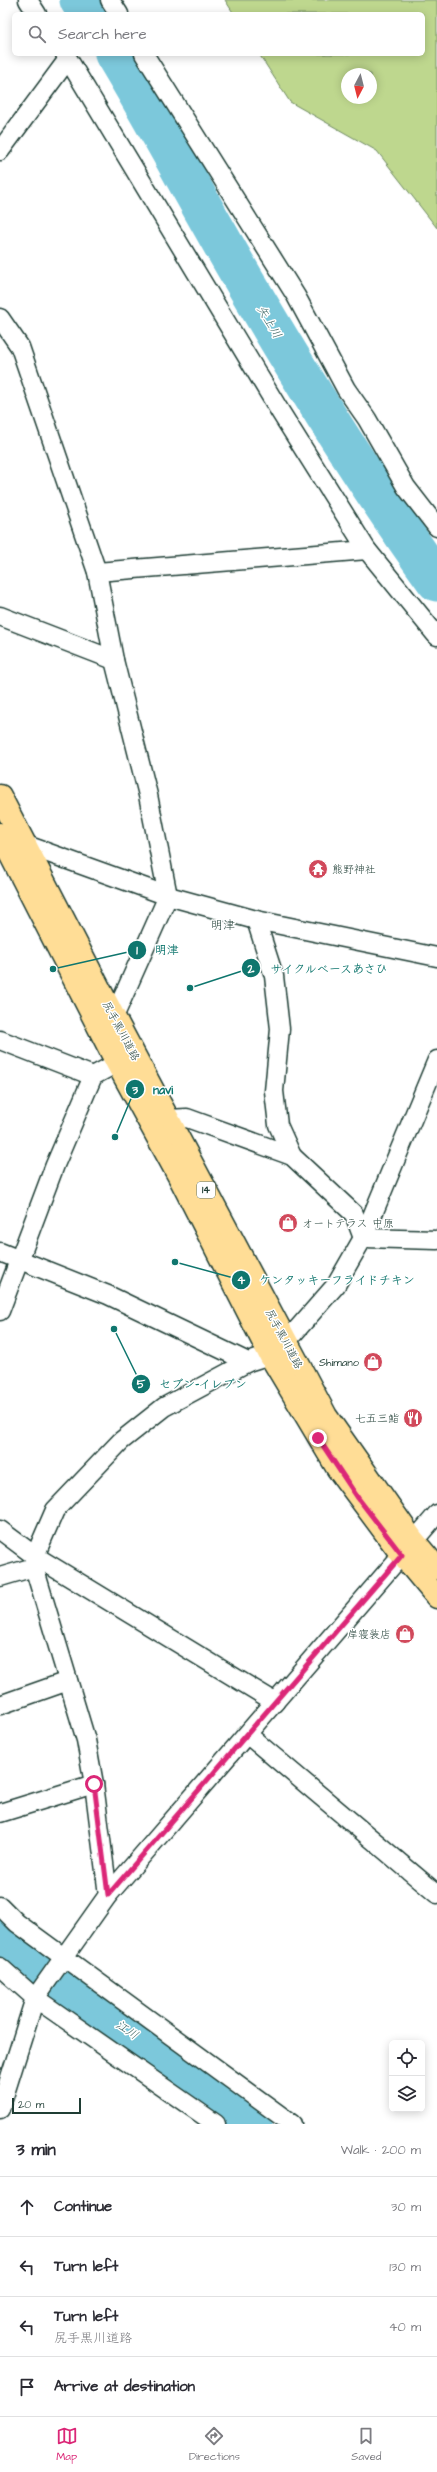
<!DOCTYPE html>
<meta charset="utf-8">
<style>
body{margin:0;font-family:"Architects Daughter","Klee One",sans-serif;background:#f7f7f7;color:#2b2b33}
.controls{position:absolute;right:12px;bottom:12px;display:grid;overflow:hidden;border-radius:6px;box-shadow:0 2px 10px #0003}
.controls button{width:36px;height:36px;display:grid;place-items:center;padding:0;border:0;border-bottom:1px solid #e1e1e2;background:#fff;color:#2b2b33;font:20px sans-serif}
.compass{position:absolute;left:341px;top:68px;width:36px;height:36px;border-radius:50%;background:#fff;box-shadow:0 2px 10px #0003;rotate:187deg}
.scale{position:absolute;left:12px;bottom:10px;width:69px;box-sizing:border-box;padding-left:4px;border:2px solid #1f3d34;border-top:0;font-size:11px;line-height:14px;white-space:nowrap;color:#1f3d34;-webkit-text-stroke:3px #fff;paint-order:stroke}
.stop{position:absolute;width:12px;height:12px;margin:-9px;border:3px solid #db2777;border-radius:50%;background:#fff}
.stop.end{background:#db2777;border-color:#fff;box-shadow:0 1px 4px #0008}
.list{margin:0;padding:0;list-style:none}
h2{display:flex;justify-content:space-between;align-items:center;height:52px;margin:0;padding:0 16px;font-size:17px}
h2 small{font-size:13px;font-weight:400;color:#7c7c81}
.list li{display:grid;grid-template-columns:26px 1fr auto;gap:12px;align-items:center;box-sizing:border-box;height:60px;padding:0 16px;border-top:1px solid #e1e1e2}
.list b{display:block;font-size:15px;white-space:nowrap}
.list p{margin:0;font-size:13px;white-space:nowrap;color:#7c7c81}
.list em{font-size:13px;font-style:normal;color:#7c7c81}
.icon{flex:none;width:22px;height:22px;fill:none;stroke:currentColor;stroke-width:2;stroke-linecap:round;stroke-linejoin:round}
.map{position:relative;flex:none;width:437px;height:2124px;overflow:hidden}
.search{position:absolute;background:#fff;box-shadow:0 2px 10px #0003;left:12px;right:12px;top:12px;height:44px;display:flex;align-items:center;gap:10px;box-sizing:border-box;padding:0 14px;border-radius:6px;color:#7c7c81;font-size:15px}
.sheet{height:292px;background:#fff}
nav{display:flex;justify-content:space-around;align-items:center;box-sizing:border-box;height:56px;border-top:1px solid #e1e1e2;background:#fff;font-size:11px;color:#7c7c81}
nav a{display:grid;justify-items:center;gap:2px}
nav .on{color:#db2777}
.map>svg:first-child{display:block}
</style>
<div class="map">
<svg width="437" height="2124" viewBox="0 0 437 2124">
<rect width="100%" height="100%" fill="#fff"/>
<filter id="ink" filterUnits="userSpaceOnUse"><feTurbulence type="fractalNoise" baseFrequency=".025" numOctaves="2"/><feDisplacementMap in="SourceGraphic" scale="8" xChannelSelector="R" yChannelSelector="G"/><feConvolveMatrix kernelMatrix="1 2 1 2 8 2 1 2 1" color-interpolation-filters="sRGB"/></filter>
<g filter="url(#ink)">
<path fill="#bed78e" stroke="#6e8a61" fill-rule="evenodd" d="M 225,0 L 437,0 L 437,228 L 377,151 L 290,102 L 259,54 L 423,54 L 423,14 L 234,14 ZM 347,74 L 371,74 L 371,98 L 347,98 Z"/>
<g fill="none" stroke-linecap="round" stroke-linejoin="round">
<g stroke="#7bc8db" stroke-width="41">
<polyline points="80,0 89,14"/>
<path d="M 115,54 C 158,125 196,198 238,270 C 300,377 365,481 437,581"/>
<polyline points="0,1937 61,1985 210,2087 241,2119 252,2124"/>
</g>
<g stroke="#1f3d34" stroke-width="21">
<g id="street">
<polyline points="28,0 37,14"/>
<polyline points="110,0 119,14"/>
<polyline points="65,54 281,413 367,550 437,636"/>
<polyline points="144,54 296,296 346,389 367,419 406,487 437,527"/>
<polyline points="0,151 68,59"/>
<polyline points="0,318 20,347 97,572 114,660 148,795 168,896 114,1017"/>
<polyline points="97,572 367,550"/>
<polyline points="0,616 114,660"/>
<polyline points="18,842 168,896 256,920 437,957"/>
<polyline points="256,920 274,976 280,1029 274,1091 278,1125 292,1156"/>
<polyline points="0,1040 93,1076"/>
<polyline points="168,1119 187,1118 292,1156 354,1214 363,1238 437,1240"/>
<polyline points="0,1252 108,1295 248,1362 270,1355 286,1342 336,1285 363,1238 437,1060"/>
<polyline points="0,1311 55,1165 93,1076 117,1063"/>
<polyline points="0,1530 35,1556 275,1702"/>
<polyline points="0,1577 34,1567"/>
<polyline points="0,1705 68,1681"/>
<polyline points="248,1735 437,1894"/>
<polyline points="0,1813 94,1784"/>
<polyline points="108,1895 94,1784 86,1740 34,1567 35,1556 55,1510 121,1441 164,1407 248,1362"/>
<polyline points="0,1906 17,1923 292,2124"/>
<polyline points="0,1967 35,1998 216,2124"/>
<polyline points="0,2109 35,1998 108,1895 437,1514"/>
</g>
</g>
<g stroke="#1f3d34" stroke-width="25">
<g id="primary">
<polyline points="0,796 114,1017 326,1416 413,1540 437,1568"/>
<polyline points="0,834 117,1063 181,1180 270,1355 338,1469 402,1555 437,1597"/>
</g>
</g>
<use href="#street" stroke="#fff" stroke-width="18"/>
<use href="#primary" stroke="#ffdd96" stroke-width="22"/>
</g>
</g>
<g fill="none" stroke-linecap="round" stroke-linejoin="round" filter="url(#ink)">
<polyline stroke="#db2777" stroke-width="5" points="94,1784 108,1895 402,1555 358,1498 318,1438"/>
</g>
<defs>
<g id="temple-disc" transform="scale(1)"><circle r="9.5" fill="#d1495b" stroke="#fff"/><path d="M0-6L5-2H3V0L6.5 2.5H4V6H1.5V3h-3V6H-4V2.5H-6.5L-3 0V-2H-5Z" fill="#fff"/></g>
<g id="shop-disc" transform="scale(1)"><circle r="9.5" fill="#d1495b" stroke="#fff"/><path d="M-5-2.5h2.3a2.7 3.5 0 0 1 5.4 0H5L5.5 6h-11ZM-1.5-2.5h3a1.5 2.3 0 0 0-3 0Z" fill="#fff"/></g>
<g id="restaurant-disc" transform="scale(1)"><circle r="9.5" fill="#d1495b" stroke="#fff"/><path d="M-5-6h1v4h1v-4h1v4h1v-4h1v5L-1.5 .5V6h-2V.5L-5-1ZM5-6V6H3V1.5H1.5Q1.5-4 5-6Z" fill="#fff"/></g>
</defs>
<g fill-rule="evenodd">
<use href="#temple-disc" x="318" y="869"/>
<use href="#shop-disc" x="288" y="1223"/>
<use href="#shop-disc" x="373" y="1362"/>
<use href="#restaurant-disc" x="413" y="1418"/>
<use href="#shop-disc" x="405" y="1634"/>
</g>
<g text-anchor="middle" dominant-baseline="central" stroke-width="3" stroke-linejoin="round" paint-order="stroke">
<rect fill="#fff" stroke="#627771" stroke-width="1" x="197" y="1182" width="18" height="16" rx="3"/>
<g font-size="10" font-weight="bold" fill="#1f3d34">
<text x="206" y="1190">14</text>
</g>
<g font-size="11" fill="#1f3d34" stroke="#fff" text-anchor="end">
<text x="332" y="869" text-anchor="start">熊野神社</text>
<text x="302" y="1223" text-anchor="start">オートテラス 中原</text>
<text x="359" y="1362">Shimano</text>
<text x="399" y="1418">七五三鮨</text>
<text x="391" y="1634">岸寝装店</text>
</g>
<g font-size="11" fill="#1f3d34" stroke="#fff">
<text transform="translate(121 1031) rotate(62)">尻手黒川道路</text>
<text transform="translate(284 1339) rotate(62)">尻手黒川道路</text>
</g>
<g font-size="12" font-style="italic" fill="#36605e" stroke="#fff">
<text transform="translate(269 322) rotate(59)">矢上川</text>
<text transform="translate(127 2030) rotate(34)">江川</text>
</g>
<g font-size="12" fill="#1f3d34" stroke="#fff">
<text x="223" y="925">明津</text>
</g>
</g>
<path fill="none" stroke="#0f766e" stroke-width="1.5" d="M53 969L137 950M190 988L251 968M115 1137L135 1089M175 1262L241 1280M114 1329L141 1384"/>
<g fill="#0f766e" stroke="#fff" stroke-width="1.5">
<circle cx="53" cy="969" r="4"/>
<circle cx="190" cy="988" r="4"/>
<circle cx="115" cy="1137" r="4"/>
<circle cx="175" cy="1262" r="4"/>
<circle cx="114" cy="1329" r="4"/>
<circle cx="137" cy="950" r="10"/>
<circle cx="251" cy="968" r="10"/>
<circle cx="135" cy="1089" r="10"/>
<circle cx="241" cy="1280" r="10"/>
<circle cx="141" cy="1384" r="10"/>
</g>
<g font-size="12" text-anchor="middle" font-weight="bold" fill="#fff">
<text x="137" y="954">1</text>
<text x="251" y="973">2</text>
<text x="135" y="1094">3</text>
<text x="241" y="1284">4</text>
<text x="141" y="1388">5</text>
</g>
<g font-size="12" text-anchor="middle" font-weight="bold" fill="#0f766e" stroke="#fff" stroke-width="3" stroke-linejoin="round" paint-order="stroke">
<text x="167" y="954">明津</text>
<text x="329" y="973">サイクルベースあさひ</text>
<text x="163" y="1094">navi</text>
<text x="337" y="1284">ケンタッキーフライドチキン</text>
<text x="203" y="1388">セブン-イレブン</text>
</g>
</svg>
<div class="controls">
<button><svg class="icon" aria-label="locate" viewBox="0 0 24 24"><circle cx="12" cy="12" r="6"/><path d="M12 2v4M12 18v4M2 12h4M18 12h4"/></svg></button>
<button><svg class="icon" aria-label="layers" viewBox="0 0 24 24"><path d="M12 4l9 5-9 5-9-5zM3 14l9 5 9-5"/></svg></button>
</div>
<svg class="compass" viewBox="-18 -18 36 36"><path d="M0-13l5 13h-10z" fill="#e53935"/><path d="M0 13l5-13h-10z" fill="#7c7c81"/></svg>
<div class="scale">20 m</div>
<div class="stop" style="left:94px;top:1784px"></div>
<div class="stop end" style="left:318px;top:1438px"></div>
<div class="search"><svg class="icon" aria-label="search" viewBox="0 0 24 24"><circle cx="10" cy="10" r="6"/><path d="M15 15l6 6"/></svg>Search here</div>
</div>
<section class="sheet">
<h2>3 min<small>Walk · 200 m</small></h2>
<ul class="list">
<li><svg class="icon" aria-label="ahead" viewBox="0 0 24 24"><path d="M12 20V5M6 11l6-6 6 6"/></svg><div><b>Continue</b></div><em>30 m</em></li>
<li><svg class="icon" aria-label="left" viewBox="0 0 24 24"><path d="M17 20v-9H6M10 6l-5 5 5 5"/></svg><div><b>Turn left</b></div><em>130 m</em></li>
<li><svg class="icon" aria-label="left" viewBox="0 0 24 24"><path d="M17 20v-9H6M10 6l-5 5 5 5"/></svg><div><b>Turn left</b><p>尻手黒川道路</p></div><em>40 m</em></li>
<li><svg class="icon" aria-label="arrive" viewBox="0 0 24 24"><path d="M6 21V4h12l-3 4 3 4H6"/></svg><div><b>Arrive at destination</b></div></li>
</ul>
</section>
<nav>
<a class="on"><svg class="icon" aria-label="map" viewBox="0 0 24 24"><path d="M3 6l6-2 6 2 6-2v14l-6 2-6-2-6 2zM9 4v14M15 6v14"/></svg>Map</a>
<a><svg class="icon" aria-label="directions" viewBox="0 0 24 24"><path d="M12 3l9 9-9 9-9-9zM9 14v-3h6M13 9l2 2-2 2"/></svg>Directions</a>
<a><svg class="icon" aria-label="saved" viewBox="0 0 24 24"><path d="M7 4h10v16l-5-4-5 4z"/></svg>Saved</a>
</nav>
